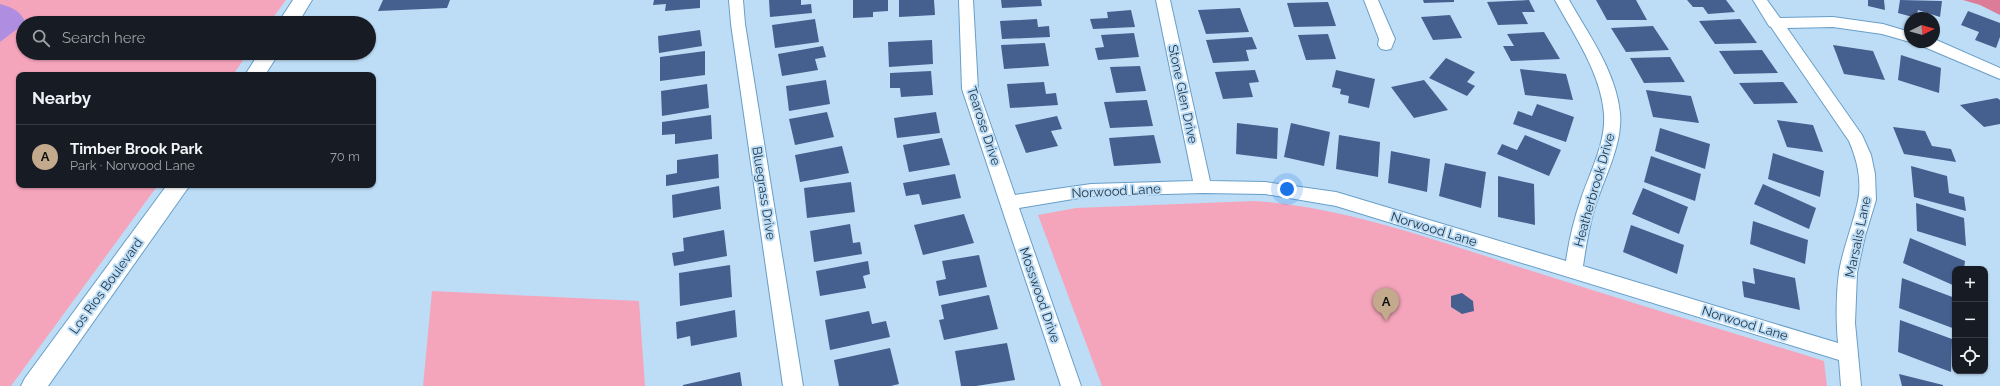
<!DOCTYPE html>
<meta charset="utf-8">
<style>
body{margin:0;font-family:Raleway,sans-serif;background:#20242c;color:#f1f3f6}
.controls{position:absolute;right:12px;bottom:12px;display:grid;overflow:hidden;border-radius:8px;box-shadow:0 1px 3px #0004}
.controls button{width:36px;height:36px;display:grid;place-items:center;padding:0;border:0;border-bottom:1px solid #363941;background:#171b24;color:#f1f3f6;font:20px sans-serif}
.compass{position:absolute;left:1904px;top:12px;width:36px;height:36px;border-radius:50%;background:#171b24;box-shadow:0 1px 3px #0004;rotate:85deg}
.you{position:absolute;left:1287px;top:189px;width:14px;height:14px;margin:-10px;border:3px solid #fff;border-radius:50%;background:#1a73e8;box-shadow:0 0 0 6px #1a73e833}
.badge{display:grid;place-items:center;width:26px;height:26px;border-radius:50%;background:#c3aa8d;color:#111;font-size:13px;font-weight:700}
.pin{position:absolute;translate:-50% -33px;filter:drop-shadow(0 1px 2px #0008)}
.pin::after{content:'';position:absolute;top:21px;width:14px;height:12px;background:inherit;clip-path:polygon(0 0,100% 0,50% 100%)}
.list{margin:0;padding:0;list-style:none}
h2{display:flex;justify-content:space-between;align-items:center;height:52px;margin:0;padding:0 16px;font-size:17px}
h2 small{font-size:13px;font-weight:400;color:#9ea1a6}
.list li{display:grid;grid-template-columns:26px 1fr auto;gap:12px;align-items:center;box-sizing:border-box;height:64px;padding:0 16px;border-top:1px solid #363941}
.list b{display:block;font-size:15px;white-space:nowrap}
.list p{margin:0;font-size:13px;white-space:nowrap;color:#9ea1a6}
.list em{font-size:13px;font-style:normal;color:#9ea1a6}
.icon{flex:none;width:22px;height:22px;fill:none;stroke:currentColor;stroke-width:2;stroke-linecap:round;stroke-linejoin:round}
.map{position:relative;flex:none;width:2000px;height:386px;overflow:hidden}
.search{position:absolute;background:#171b24;box-shadow:0 1px 3px #0004;left:16px;top:16px;width:360px;height:44px;display:flex;align-items:center;gap:10px;box-sizing:border-box;padding:0 14px;border-radius:22px;color:#9ea1a6;font-size:15px}
.panel{position:absolute;background:#171b24;box-shadow:0 1px 3px #0004;left:16px;top:72px;width:360px;height:116px;border-radius:8px}
.map>svg:first-child{display:block}
</style>
<div class="map">
<svg width="2000" height="386" viewBox="0 0 2000 386">
<rect width="100%" height="100%" fill="#bdddf7"/>
<g fill="#f5a5bb">
<polygon points="0,0 286,0 269,23 23,23 23,53 248,53 233,75 19,75 19,185 158,185 11,386 0,386"/>
<path d="M 1255,201 C 1348,207 1446,244 1535,272 C 1631,303 1728,331 1824,361 L 1827,386 L 1102,386 L 1038,215 L 1076,208 Z"/>
<polygon points="432,291 639,301 645,386 423,386"/>
</g>
<polygon fill="#dd7c99" points="1963,0 2000,0 2000,15 1980,5"/>
<path fill="#af8ee1" d="M 0,4 C 11,7 22,11 25,23 L 0,42 Z"/>
<g fill="#455f8f">
<polygon points="383,0 450,0 447,8 378,11"/>
<polygon points="654,0 700,0 700,8 665,11 666,4 653,5"/>
<polygon points="769,0 801,0 801,5 811,4 812,13 770,17"/>
<polygon points="853,0 888,0 888,11 873,12 873,17 853,18"/>
<polygon points="899,0 934,0 935,15 899,17"/>
<polygon points="1001,0 1041,0 1042,6 1002,8"/>
<polygon points="1423,0 1454,0 1454,2 1424,3"/>
<polygon points="1529,0 1535,12 1522,12 1528,24 1498,25 1487,2"/>
<polygon points="1596,0 1636,0 1647,20 1607,20"/>
<polygon points="1687,0 1726,0 1735,12 1708,14 1703,7 1693,7"/>
<polygon points="1868,0 1884,0 1885,10 1868,6"/>
<polygon points="1900,0 1942,1 1940,17 1918,10 1916,18 1898,13"/>
<polygon points="1328,2 1336,26 1294,27 1287,3"/>
<polygon points="1240,8 1249,32 1206,34 1198,10"/>
<polygon points="1131,10 1135,27 1093,29 1090,19 1108,18 1107,12"/>
<polygon points="1968,11 2000,23 2000,37 1996,48 1975,40 1979,32 1961,25"/>
<polygon points="1450,15 1462,38 1433,40 1421,17"/>
<polygon points="815,19 819,42 775,48 772,25"/>
<polygon points="1037,19 1038,27 1049,26 1050,37 1002,39 1000,21"/>
<polygon points="1740,19 1757,43 1715,44 1699,21"/>
<polygon points="1653,26 1669,50 1626,52 1611,28"/>
<polygon points="700,30 702,46 659,53 658,36"/>
<polygon points="1544,32 1560,59 1511,61 1503,46 1514,46 1507,34"/>
<polygon points="1134,33 1139,57 1098,60 1095,48 1104,47 1101,35"/>
<polygon points="1328,34 1336,59 1306,60 1298,35"/>
<polygon points="1252,37 1257,49 1246,50 1249,61 1213,63 1206,40"/>
<polygon points="932,40 933,64 889,67 888,42"/>
<polygon points="1045,43 1049,66 1004,69 1001,45"/>
<polygon points="1833,45 1873,51 1885,80 1844,74"/>
<polygon points="823,46 826,57 815,59 818,70 782,76 778,54"/>
<polygon points="1762,50 1778,73 1734,74 1719,51"/>
<polygon points="705,51 705,75 660,81 660,57"/>
<polygon points="1901,55 1941,68 1939,93 1898,80"/>
<polygon points="1670,57 1685,82 1644,83 1630,58"/>
<polygon points="1446,58 1475,72 1467,82 1475,86 1467,96 1429,78"/>
<polygon points="1140,66 1146,91 1116,93 1110,67"/>
<polygon points="1520,69 1566,74 1573,100 1525,95"/>
<polygon points="1255,70 1259,82 1249,83 1253,97 1223,99 1215,72"/>
<polygon points="1336,70 1375,79 1369,108 1348,103 1349,96 1340,94 1341,89 1332,87"/>
<polygon points="931,71 933,95 901,97 900,88 890,88 890,73"/>
<polygon points="826,80 830,104 789,111 786,86"/>
<polygon points="1424,80 1448,110 1414,118 1391,87"/>
<polygon points="1044,82 1046,94 1056,93 1058,105 1010,108 1007,84"/>
<polygon points="1783,82 1798,103 1754,104 1739,83"/>
<polygon points="707,84 709,108 662,116 661,91"/>
<polygon points="1646,90 1691,96 1699,123 1653,117"/>
<polygon points="1997,98 2000,100 2000,124 1984,127 1960,105"/>
<polygon points="1147,100 1153,126 1110,128 1104,102"/>
<polygon points="1537,104 1574,117 1566,142 1513,124 1518,111 1532,116"/>
<polygon points="827,112 834,137 795,145 789,119"/>
<polygon points="936,112 940,133 897,138 894,118"/>
<polygon points="711,115 712,139 675,144 675,134 662,135 662,122"/>
<polygon points="1057,116 1062,129 1051,131 1058,146 1026,153 1015,125"/>
<polygon points="1777,120 1813,125 1823,152 1787,147"/>
<polygon points="1237,123 1278,128 1277,159 1236,154"/>
<polygon points="1291,123 1330,132 1324,166 1284,157"/>
<polygon points="1893,127 1925,131 1932,146 1951,149 1956,162 1904,154"/>
<polygon points="1660,128 1710,144 1705,169 1655,151"/>
<polygon points="1154,135 1161,163 1114,166 1109,138"/>
<polygon points="1339,135 1380,142 1378,177 1336,169"/>
<polygon points="1525,135 1561,150 1549,176 1497,154 1502,144 1517,150"/>
<polygon points="942,138 950,165 909,172 903,145"/>
<polygon points="842,146 849,173 800,182 795,155"/>
<polygon points="1391,151 1430,159 1427,192 1388,183"/>
<polygon points="1773,153 1824,171 1820,197 1768,179"/>
<polygon points="718,154 719,178 666,186 666,175 677,173 677,160"/>
<polygon points="1651,156 1701,174 1695,201 1644,182"/>
<polygon points="1445,163 1486,172 1481,208 1439,196"/>
<polygon points="1911,166 1947,176 1949,193 1964,197 1966,211 1914,197"/>
<polygon points="955,174 961,198 922,205 919,194 906,196 903,183"/>
<polygon points="1498,176 1534,184 1535,225 1498,217"/>
<polygon points="851,182 855,212 807,218 804,188"/>
<polygon points="1763,184 1816,208 1809,229 1754,204"/>
<polygon points="719,186 721,209 673,218 672,195"/>
<polygon points="1643,188 1688,207 1679,234 1632,214"/>
<polygon points="1916,203 1964,218 1966,246 1917,231"/>
<polygon points="964,214 974,243 923,255 914,225"/>
<polygon points="1753,221 1808,240 1805,264 1750,244"/>
<polygon points="850,224 853,243 860,242 862,254 814,262 810,231"/>
<polygon points="1631,225 1684,245 1677,274 1623,252"/>
<polygon points="724,230 727,256 674,266 672,253 684,251 683,238"/>
<polygon points="1910,238 1965,261 1964,269 1955,269 1955,286 1903,263"/>
<polygon points="979,255 987,287 939,296 936,281 946,279 942,261"/>
<polygon points="868,261 870,274 863,276 866,288 820,296 816,271"/>
<polygon points="730,265 732,297 680,306 679,273"/>
<polygon points="1753,268 1795,278 1800,310 1744,297 1742,281 1755,284"/>
<polygon points="1902,278 1955,298 1955,329 1899,308"/>
<polygon points="1462,293 1473,301 1474,311 1462,314 1451,307 1451,296"/>
<polygon points="989,295 998,329 944,340 939,320 944,319 941,305"/>
<polygon points="735,310 737,337 691,346 690,336 677,339 676,322"/>
<polygon points="869,311 872,324 886,321 890,337 830,350 825,320"/>
<polygon points="1900,320 1952,339 1951,372 1898,352"/>
<polygon points="1007,343 1015,380 976,386 961,386 955,351"/>
<polygon points="890,348 899,384 891,386 839,386 834,360"/>
<polygon points="740,372 742,386 683,386 683,385"/>
<polygon points="1899,374 1943,385 1943,386 1902,386"/>
</g>
<g fill="none" stroke-linecap="round" stroke-linejoin="round">
<g stroke="#689ec7" stroke-width="2">
<g id="street">
<polygon points="729,0 743,0 745,24 803,386 783,386 731,24"/>
<path d="M 959,0 L 973,0 L 978,89 L 1015,195 L 1091,184 L 1193,181 L 1156,0 L 1170,0 L 1210,181 L 1265,182 L 1336,192 L 1566,261 C 1569,240 1574,219 1581,199 C 1590,172 1606,143 1604,114 C 1601,73 1574,35 1555,0 L 1569,0 C 1589,35 1616,72 1620,113 C 1623,144 1604,178 1595,207 C 1589,226 1586,246 1583,266 L 1838,343 C 1836,320 1836,295 1839,272 C 1843,248 1853,225 1858,201 C 1862,181 1857,159 1849,141 L 1771,27 L 1769,26 L 1753,0 L 1767,0 L 1780,18 L 1833,17 L 1883,24 L 1910,32 L 1910,42 L 1882,34 L 1833,27 L 1787,28 L 1862,135 L 1871,155 L 1875,174 L 1876,200 L 1865,236 L 1857,273 L 1855,323 L 1861,386 L 1841,386 L 1839,360 L 1336,206 L 1265,194 L 1203,193 L 1091,196 L 1019,208 L 1081,386 L 1061,386 L 962,89 Z"/>
<polygon points="1364,0 1378,0 1395,39 1391,49 1386,50 1381,49 1378,45 1379,39"/>
<polygon points="1934,39 2000,68 2000,79 1922,46 1919,42 1934,42"/>
</g>
</g>
<g stroke="#689ec7" stroke-width="2">
<g id="secondary">
<polygon points="293,0 312,0 298,23 278,23"/>
<polygon points="259,53 279,53 265,75 245,75"/>
<polygon points="167,185 190,185 48,386 21,386 25,378"/>
</g>
</g>
<use href="#street" fill="#fff" fill-rule="evenodd"/>
<use href="#secondary" fill="#fff" fill-rule="evenodd"/>
</g>
<g text-anchor="middle" dominant-baseline="central" stroke-width="4" stroke-linejoin="round" paint-order="stroke">
<g font-size="13" fill="#1e3445" stroke="#bdddf7">
<text transform="translate(1183 94) rotate(78)">Stone Glen Drive</text>
<text transform="translate(984 126) rotate(72)">Tearose Drive</text>
<text transform="translate(1594 190) rotate(-74)">Heatherbrook Drive</text>
<text transform="translate(1116 191) rotate(-3)">Norwood Lane</text>
<text transform="translate(764 193) rotate(81)">Bluegrass Drive</text>
<text transform="translate(1434 229) rotate(17)">Norwood Lane</text>
<text transform="translate(1858 237) rotate(-78)">Marsalis Lane</text>
<text transform="translate(106 286) rotate(-54)">Los Rios Boulevard</text>
<text transform="translate(1040 295) rotate(71)">Mosswood Drive</text>
<text transform="translate(1745 323) rotate(17)">Norwood Lane</text>
</g>
</g>
</svg>
<div class="controls">
<button>+</button>
<button>−</button>
<button><svg class="icon" aria-label="locate" viewBox="0 0 24 24"><circle cx="12" cy="12" r="6"/><path d="M12 2v4M12 18v4M2 12h4M18 12h4"/></svg></button>
</div>
<svg class="compass" viewBox="-18 -18 36 36"><path d="M0-13l5 13h-10z" fill="#e53935"/><path d="M0 13l5-13h-10z" fill="#9ea1a6"/></svg>
<div class="you"></div>
<div class="pin badge" style="left:1386px;top:321px">A</div>
<div class="search"><svg class="icon" aria-label="search" viewBox="0 0 24 24"><circle cx="10" cy="10" r="6"/><path d="M15 15l6 6"/></svg>Search here</div>
<section class="panel">
<h2>Nearby<small></small></h2>
<ul class="list">
<li><span class="badge">A</span><div><b>Timber Brook Park</b><p>Park · Norwood Lane</p></div><em>70 m</em></li>
</ul>
</section>
</div>
